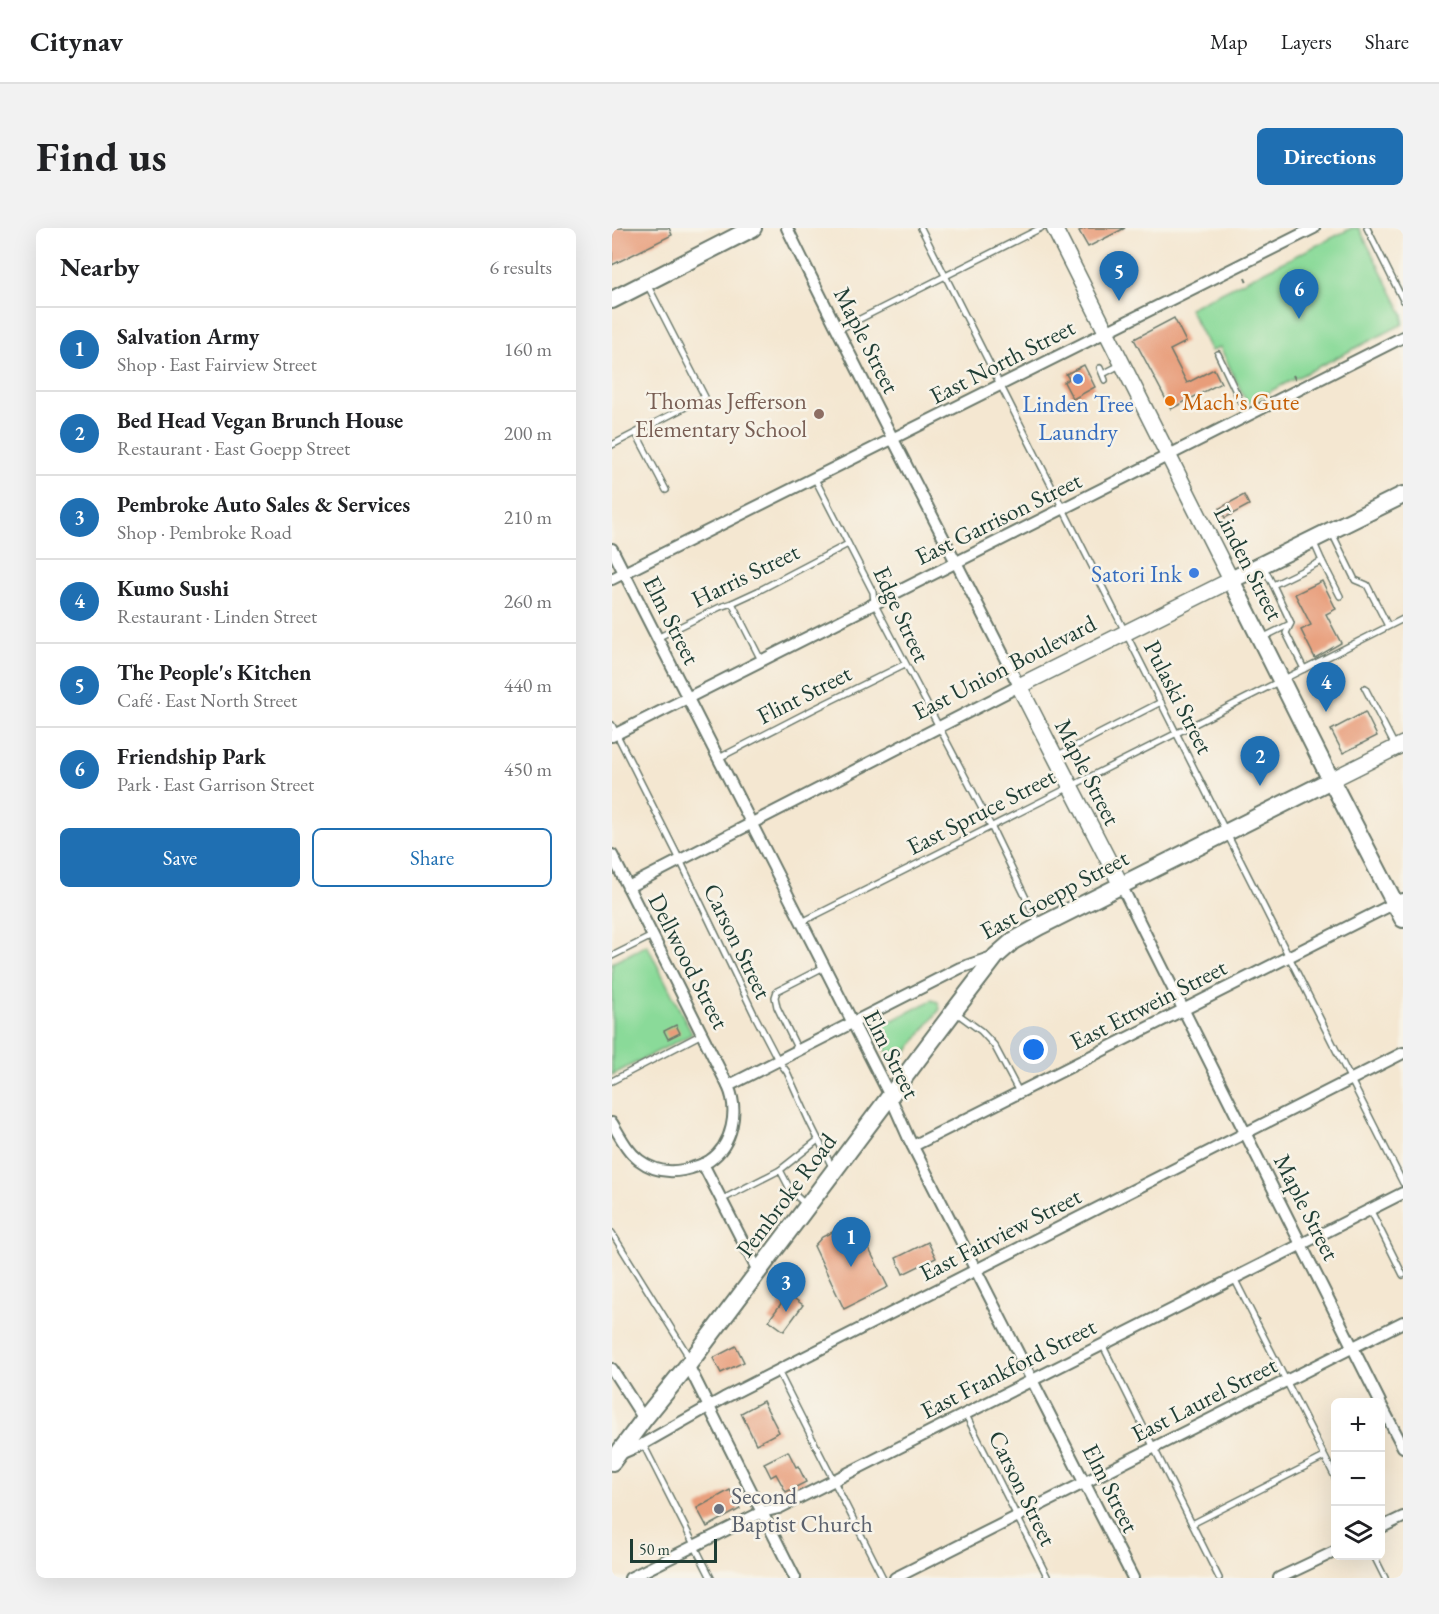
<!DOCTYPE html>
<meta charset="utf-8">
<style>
body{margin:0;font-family:"EB Garamond",serif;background:#f2f2f2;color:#202124}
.controls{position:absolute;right:18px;bottom:18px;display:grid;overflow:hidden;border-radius:9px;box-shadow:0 6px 24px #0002}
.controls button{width:54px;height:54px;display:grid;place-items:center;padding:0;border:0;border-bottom:2px solid #e0e0e0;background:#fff;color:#202124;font:30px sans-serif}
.scale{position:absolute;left:18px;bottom:15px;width:87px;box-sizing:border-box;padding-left:6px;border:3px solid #1f3d34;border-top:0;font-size:16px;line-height:21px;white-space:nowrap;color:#1f3d34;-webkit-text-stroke:4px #f7f3e8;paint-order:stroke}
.you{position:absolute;left:422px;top:822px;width:21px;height:21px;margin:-15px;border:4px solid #fff;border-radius:50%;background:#1a73e8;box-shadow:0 0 0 9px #1a73e833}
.badge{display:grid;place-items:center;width:39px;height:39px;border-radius:50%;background:#1f6fb2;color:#fff;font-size:20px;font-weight:700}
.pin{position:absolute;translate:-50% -50px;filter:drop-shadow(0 2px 3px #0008)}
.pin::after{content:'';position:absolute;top:32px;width:21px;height:18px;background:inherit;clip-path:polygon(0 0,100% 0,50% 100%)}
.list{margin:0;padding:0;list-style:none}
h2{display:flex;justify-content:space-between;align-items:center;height:78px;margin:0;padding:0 24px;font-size:26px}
h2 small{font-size:20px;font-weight:400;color:#757577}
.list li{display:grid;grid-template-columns:39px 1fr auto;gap:18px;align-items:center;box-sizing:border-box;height:84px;padding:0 24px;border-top:2px solid #e0e0e0}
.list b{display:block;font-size:22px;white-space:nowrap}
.list p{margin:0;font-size:20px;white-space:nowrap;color:#757577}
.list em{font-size:20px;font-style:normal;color:#757577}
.actions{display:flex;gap:12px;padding:18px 24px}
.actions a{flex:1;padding:14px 0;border:2px solid #1f6fb2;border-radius:9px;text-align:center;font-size:21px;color:#1f6fb2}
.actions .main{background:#1f6fb2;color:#fff}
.icon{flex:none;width:33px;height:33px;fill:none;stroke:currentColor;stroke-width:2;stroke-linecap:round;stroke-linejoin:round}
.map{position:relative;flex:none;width:791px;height:1350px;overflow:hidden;border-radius:9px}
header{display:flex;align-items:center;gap:36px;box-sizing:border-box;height:84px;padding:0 30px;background:#fff;border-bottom:2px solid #e0e0e0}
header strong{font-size:28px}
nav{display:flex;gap:33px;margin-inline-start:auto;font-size:21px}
.intro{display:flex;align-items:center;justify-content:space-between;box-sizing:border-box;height:144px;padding:0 36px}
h1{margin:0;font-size:42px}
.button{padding:15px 27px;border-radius:9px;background:#1f6fb2;color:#fff;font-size:21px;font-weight:700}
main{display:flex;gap:36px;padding:0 36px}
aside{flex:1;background:#fff;border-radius:9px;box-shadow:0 6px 24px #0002}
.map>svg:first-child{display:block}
</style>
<header>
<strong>Citynav</strong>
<nav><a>Map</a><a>Layers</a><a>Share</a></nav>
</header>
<div class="intro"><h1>Find us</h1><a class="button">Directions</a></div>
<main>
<aside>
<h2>Nearby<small>6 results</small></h2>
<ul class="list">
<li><span class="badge">1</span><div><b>Salvation Army</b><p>Shop · East Fairview Street</p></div><em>160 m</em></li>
<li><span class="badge">2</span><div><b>Bed Head Vegan Brunch House</b><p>Restaurant · East Goepp Street</p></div><em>200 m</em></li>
<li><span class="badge">3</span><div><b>Pembroke Auto Sales &amp; Services</b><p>Shop · Pembroke Road</p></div><em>210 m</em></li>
<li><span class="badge">4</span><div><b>Kumo Sushi</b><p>Restaurant · Linden Street</p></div><em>260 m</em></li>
<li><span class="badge">5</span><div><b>The People's Kitchen</b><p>Café · East North Street</p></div><em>440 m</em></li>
<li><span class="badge">6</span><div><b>Friendship Park</b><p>Park · East Garrison Street</p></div><em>450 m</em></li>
</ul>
<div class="actions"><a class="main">Save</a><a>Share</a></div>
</aside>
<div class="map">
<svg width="791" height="1350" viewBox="0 0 791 1350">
<rect width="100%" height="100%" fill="#f7f3e8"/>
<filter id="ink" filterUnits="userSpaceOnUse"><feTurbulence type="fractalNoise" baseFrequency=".0167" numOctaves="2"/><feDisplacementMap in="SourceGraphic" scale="12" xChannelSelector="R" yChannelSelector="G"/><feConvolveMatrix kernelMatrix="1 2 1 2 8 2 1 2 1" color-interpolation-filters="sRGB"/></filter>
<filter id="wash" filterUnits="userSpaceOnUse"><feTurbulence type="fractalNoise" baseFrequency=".008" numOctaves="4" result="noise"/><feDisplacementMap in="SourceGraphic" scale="24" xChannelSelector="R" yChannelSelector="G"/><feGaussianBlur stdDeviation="1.35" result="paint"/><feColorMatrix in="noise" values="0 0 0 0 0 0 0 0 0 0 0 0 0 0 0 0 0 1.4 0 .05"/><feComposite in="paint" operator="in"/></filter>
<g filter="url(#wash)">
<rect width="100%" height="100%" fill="#f4e7d1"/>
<g fill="#8ada99" stroke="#548c66" stroke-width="1.5">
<polygon points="740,0 747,0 791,86 791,96 635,175 608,119 599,123 577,80"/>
<polygon points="35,717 80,806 0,847 0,735"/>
<polygon points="320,772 326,774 328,781 283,839 263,801"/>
</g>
<g id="blocks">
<g fill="#e89d7a">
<polygon points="0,0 57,0 60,7 0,37"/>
<polygon points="474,0 513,0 476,19 467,3"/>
<polygon points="562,90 574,114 558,122 575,155 602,141 609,155 559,181 522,111"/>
<polygon points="472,137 483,159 461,171 452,154 457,151 454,146"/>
<polygon points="632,267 637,277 613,290 608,280"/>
<polygon points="710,353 724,381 714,386 729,415 703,430 689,402 699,397 683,366"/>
<polygon points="753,484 765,508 731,525 719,502"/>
<polygon points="64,797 68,805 56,811 52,803"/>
<polygon points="243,993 276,1059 232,1081 202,1018 210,1009"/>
<polygon points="316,1014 324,1030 291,1046 284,1030"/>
<polygon points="176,1066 191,1077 172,1103 157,1092"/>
<polygon points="124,1118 132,1134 109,1145 101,1130"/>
<polygon points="151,1173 167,1204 144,1216 129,1185"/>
<polygon points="176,1223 184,1239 186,1238 194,1254 174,1264 164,1246 159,1249 152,1235"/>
<polygon points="118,1262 128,1281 95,1299 85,1280"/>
</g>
</g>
</g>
<g filter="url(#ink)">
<use href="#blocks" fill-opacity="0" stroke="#6a786b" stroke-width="1.5"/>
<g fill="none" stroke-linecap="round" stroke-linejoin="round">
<g stroke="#6a786b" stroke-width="8">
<g id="lane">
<path d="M 309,0 C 469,319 632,635 791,955"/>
<polyline points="755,0 791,72"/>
<polyline points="226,102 429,0"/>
<polyline points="606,126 635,187"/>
<polyline points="488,140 493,152"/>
<polyline points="491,146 508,137"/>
<polyline points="24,205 54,262"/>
<polyline points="0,217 93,169 35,56"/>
<polyline points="202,249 261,364 262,375 379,598 427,697"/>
<polyline points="720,305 743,352 755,357 776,398"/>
<polyline points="702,315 710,333"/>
<polyline points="651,338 661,357"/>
<polyline points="120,375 149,432"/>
<polyline points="652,409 678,396"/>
<polyline points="45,410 108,379 120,375 146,363 236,316"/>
<polyline points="692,441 674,405 679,395 661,357 710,333 728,368"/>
<polyline points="753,460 783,518"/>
<polyline points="0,497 68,632 142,786 166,832 175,844 198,895 220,939"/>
<polyline points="444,528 549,474"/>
<polyline points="107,530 202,481 293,436"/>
<polyline points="190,694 791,391"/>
<polyline points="0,728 40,708"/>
<polyline points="343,784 369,803 382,817 407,864"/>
<polyline points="186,822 165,779 163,769 165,763 171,760 212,739"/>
<polyline points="0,853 90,806"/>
<polyline points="168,942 206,912"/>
<polyline points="109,972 168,942 179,963 194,977"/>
<polyline points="758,981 791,1047"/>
<polyline points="0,1005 74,1124 75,1132"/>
<polyline points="622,1050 724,1251"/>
<polyline points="490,1116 607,1350"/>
<polyline points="166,1143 271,1350"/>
<polyline points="353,1185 436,1350"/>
<polyline points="31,1216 99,1350"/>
<polyline points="580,1296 712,1229"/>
<polyline points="762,1328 773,1350"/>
</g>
</g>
<g stroke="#6a786b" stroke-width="14">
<g id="street">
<polyline points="0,321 278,868 297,911 521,1350"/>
<polyline points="0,351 702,0"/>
<polyline points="0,508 791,109"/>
<path d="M 0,627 L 116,858 C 127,882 121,917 97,933 C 89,938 80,940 71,942 C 56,945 40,942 27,932 C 15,923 8,908 0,895"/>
<polyline points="509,657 768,1174"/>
<path d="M 16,659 L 407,458 C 330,305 250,154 175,0"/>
<polyline points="116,858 348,740 383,728"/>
<polyline points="301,918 791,671"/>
<polyline points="91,936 146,1043"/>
<polyline points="76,1137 183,1350"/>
<polyline points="0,1141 32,1191"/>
<polyline points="768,1175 791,1219"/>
<polyline points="8,1226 31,1216 112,1170 791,825"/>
<polyline points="768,1300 791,1289"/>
<polyline points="18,1350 150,1284 167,1280 791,965"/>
<polyline points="283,1350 791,1094"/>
<polyline points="667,1350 724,1323"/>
</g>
</g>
<g stroke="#6a786b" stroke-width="18">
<g id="secondary">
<polyline points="442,0 619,352 407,458 509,657"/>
<polyline points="719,552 791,516"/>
</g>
</g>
<g stroke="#6a786b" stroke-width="20">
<g id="primary">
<polyline points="0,72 141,0"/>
<polyline points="791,267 619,352 719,552 791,691"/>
<polyline points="0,1234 32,1191 76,1137 342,783 384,728 401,713 428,698 719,552"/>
</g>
</g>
<g stroke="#6a786b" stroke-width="2" stroke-dasharray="4.5 4.5" stroke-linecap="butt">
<polyline points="633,50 635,55"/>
<polyline points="681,147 684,153"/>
</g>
<use href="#lane" stroke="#fff" stroke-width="5"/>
<use href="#street" stroke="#fff" stroke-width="10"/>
<use href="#secondary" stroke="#fff" stroke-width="15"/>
<use href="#primary" stroke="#fff" stroke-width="16"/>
</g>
</g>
<g fill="#3f7fe0" stroke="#f7f3e8" stroke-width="2">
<circle cx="466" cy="151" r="6"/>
<circle cx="582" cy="345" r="6"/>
</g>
<circle fill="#e8710a" stroke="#f7f3e8" stroke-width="2" cx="558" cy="173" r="6"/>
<circle fill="#8d6e63" stroke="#f7f3e8" stroke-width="2" cx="207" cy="186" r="6"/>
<circle fill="#6b7280" stroke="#f7f3e8" stroke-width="2" cx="107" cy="1281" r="6"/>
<g text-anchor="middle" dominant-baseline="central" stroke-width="5" stroke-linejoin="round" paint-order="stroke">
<g font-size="24" fill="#1f3d34" stroke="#f7f3e8">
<text transform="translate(255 112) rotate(63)">Maple Street</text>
<text transform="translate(390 133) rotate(-27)">East North Street</text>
<text transform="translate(386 290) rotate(-26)">East Garrison Street</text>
<text transform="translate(637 335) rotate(63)">Linden Street</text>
<text transform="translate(133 347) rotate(-26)">Harris Street</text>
<text transform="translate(290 386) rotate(65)">Edge Street</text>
<text transform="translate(60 392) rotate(63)">Elm Street</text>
<text transform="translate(392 439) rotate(-27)">East Union Boulevard</text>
<text transform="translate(192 466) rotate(-27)">Flint Street</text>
<text transform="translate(567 469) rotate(63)">Pulaski Street</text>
<text transform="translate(476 544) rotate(63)">Maple Street</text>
<text transform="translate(369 583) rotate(-27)">East Spruce Street</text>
<text transform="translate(442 666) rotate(-28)">East Goepp Street</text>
<text transform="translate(126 713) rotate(64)">Carson Street</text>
<text transform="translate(77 733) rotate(63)">Dellwood Street</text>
<text transform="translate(536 776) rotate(-27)">East Ettwein Street</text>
<text transform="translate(280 826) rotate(63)">Elm Street</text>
<text transform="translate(174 967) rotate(-53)">Pembroke Road</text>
<text transform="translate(695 979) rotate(63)">Maple Street</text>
<text transform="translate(388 1006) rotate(-27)">East Fairview Street</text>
<text transform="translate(396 1140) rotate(-27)">East Frankford Street</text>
<text transform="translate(592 1171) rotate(-27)">East Laurel Street</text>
<text transform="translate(411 1260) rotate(64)">Carson Street</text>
<text transform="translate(499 1260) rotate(63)">Elm Street</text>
</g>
<g font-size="24" fill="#785e54" stroke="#f7f3e8" text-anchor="end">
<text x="195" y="172">Thomas Jefferson<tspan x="195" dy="28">Elementary School</tspan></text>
</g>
<g font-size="24" fill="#c56008" stroke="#f7f3e8" text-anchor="start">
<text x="570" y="173">Mach's Gute</text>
</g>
<g font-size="24" fill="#366cbe" stroke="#f7f3e8">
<text x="466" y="175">Linden Tree<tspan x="466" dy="28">Laundry</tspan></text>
<text x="570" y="345" text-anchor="end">Satori Ink</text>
</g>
<g font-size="24" fill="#5b616d" stroke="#f7f3e8" text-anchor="start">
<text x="119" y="1267">Second<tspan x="119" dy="28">Baptist Church</tspan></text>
</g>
</g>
</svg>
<div class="controls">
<button>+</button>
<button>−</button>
<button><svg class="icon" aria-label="layers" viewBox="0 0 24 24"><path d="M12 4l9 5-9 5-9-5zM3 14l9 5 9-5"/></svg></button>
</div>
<div class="scale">50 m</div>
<div class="you"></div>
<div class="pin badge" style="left:239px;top:1039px">1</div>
<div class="pin badge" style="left:648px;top:558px">2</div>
<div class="pin badge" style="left:174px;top:1084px">3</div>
<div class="pin badge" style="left:714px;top:484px">4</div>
<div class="pin badge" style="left:507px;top:73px">5</div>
<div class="pin badge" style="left:687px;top:91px">6</div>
</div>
</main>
